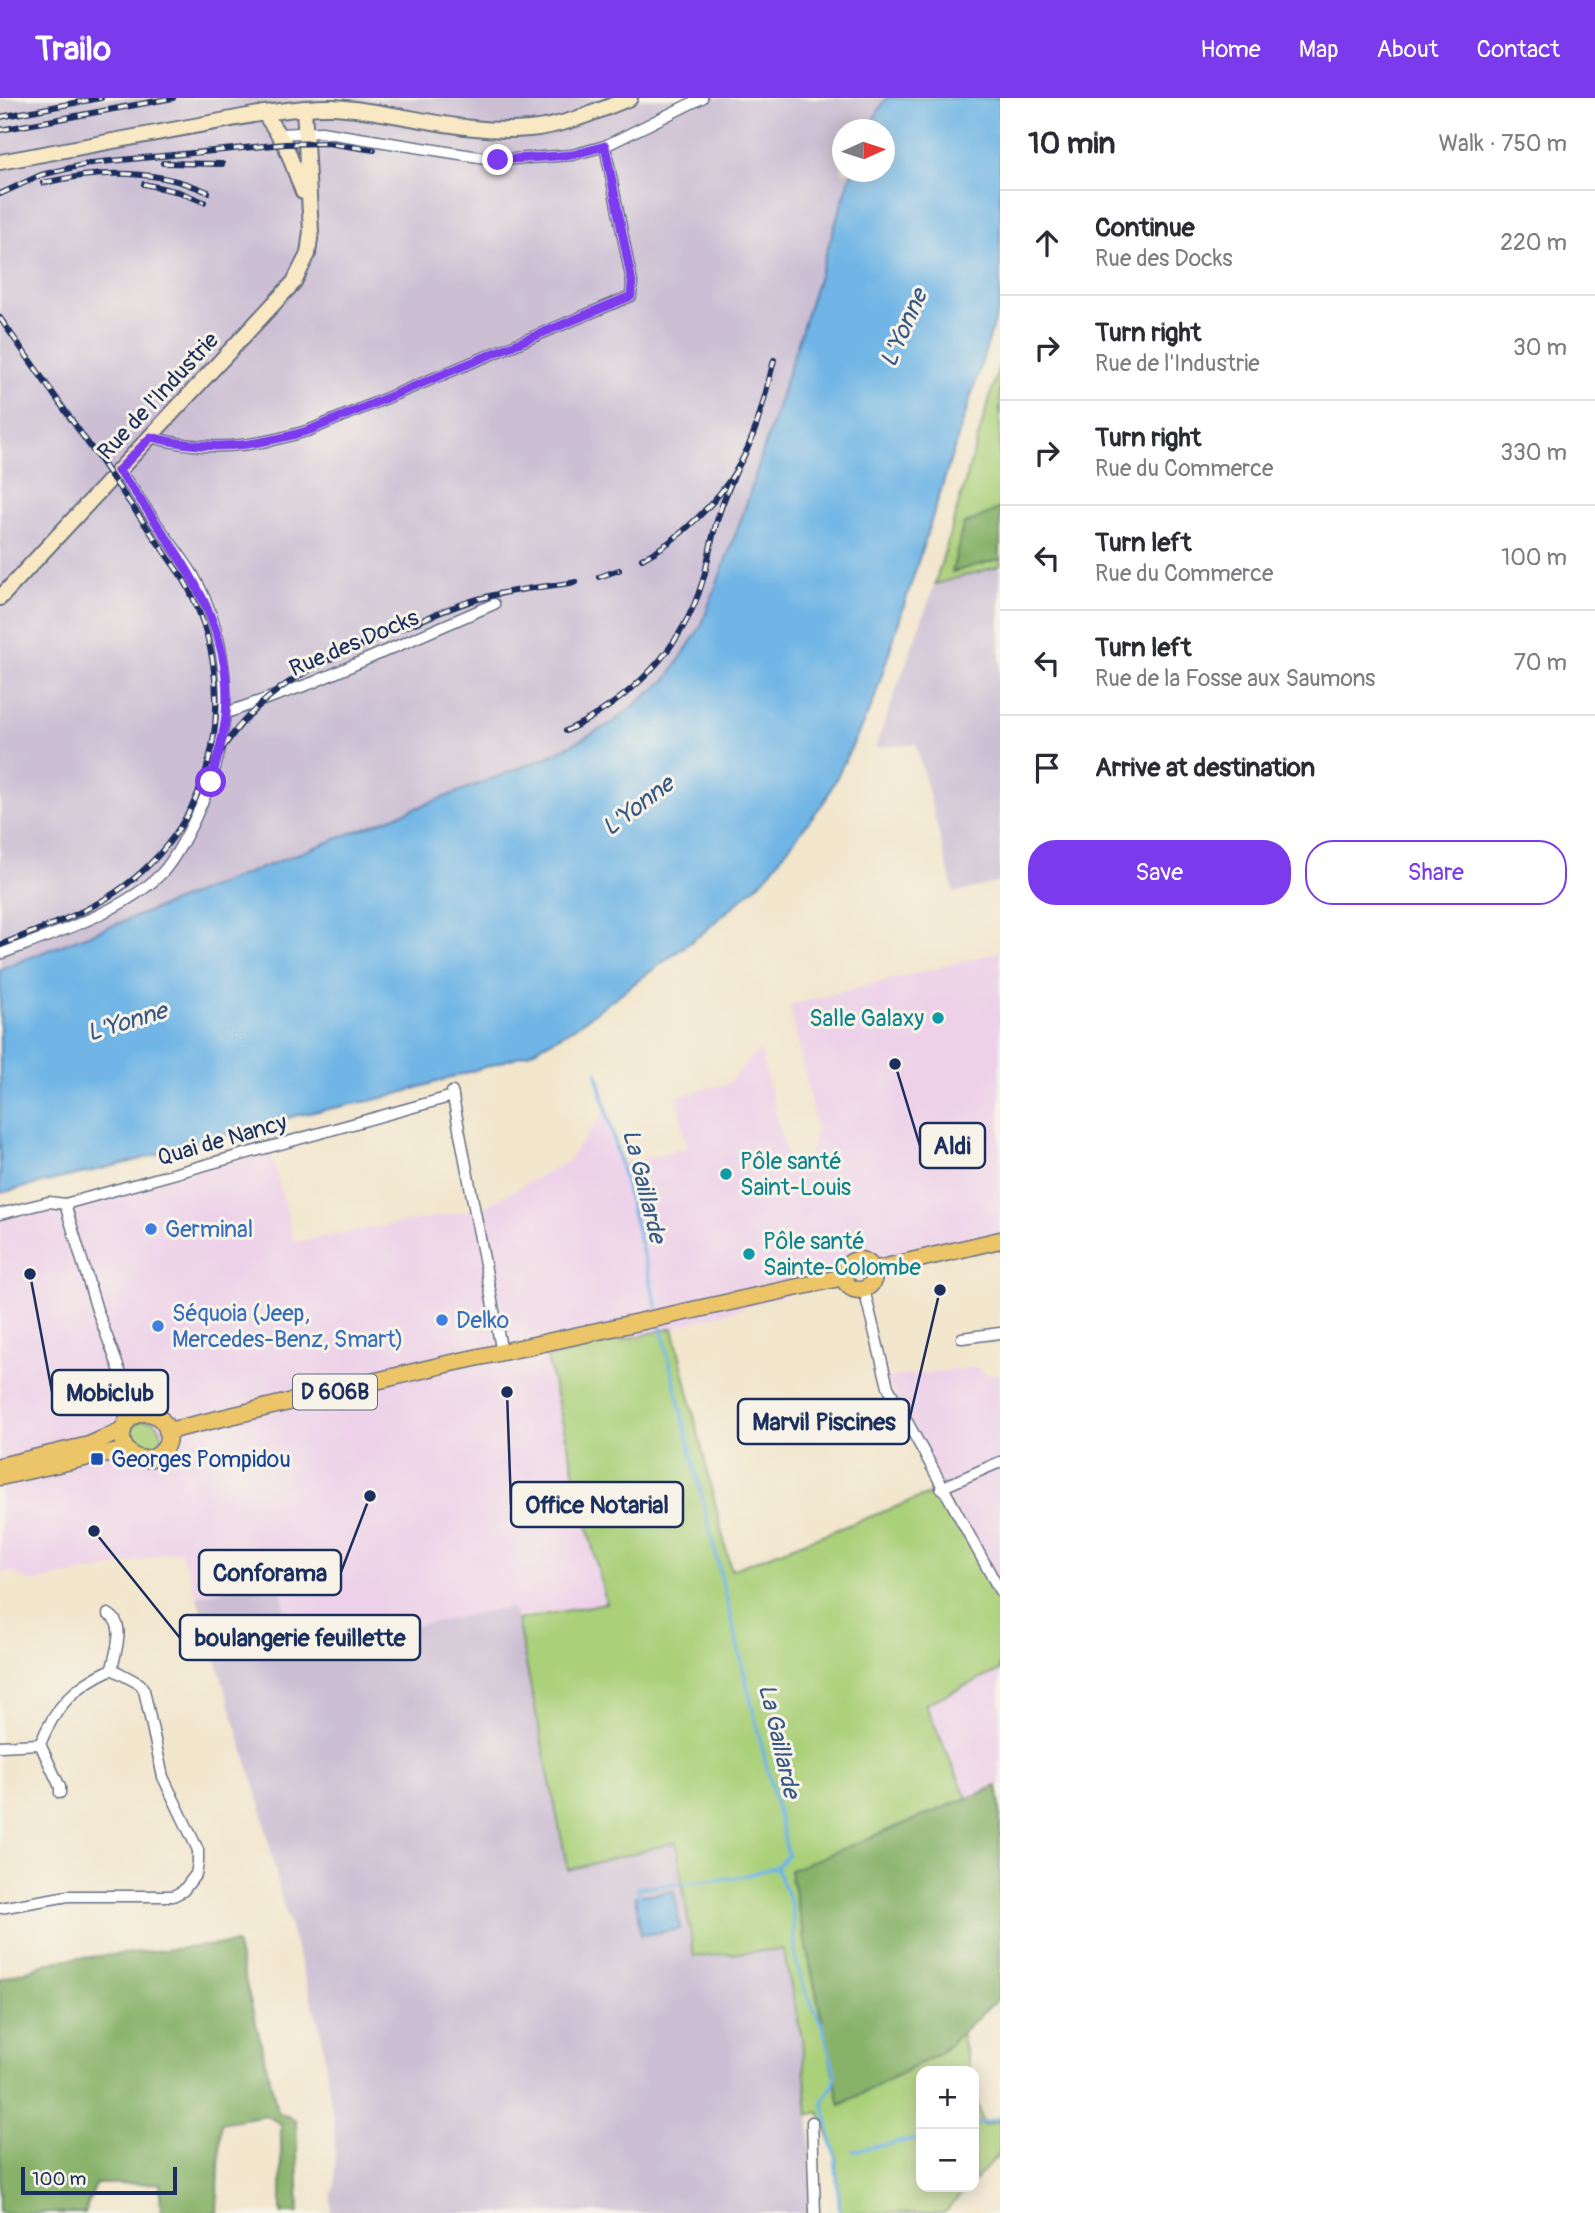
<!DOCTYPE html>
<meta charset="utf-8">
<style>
body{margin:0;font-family:Pangolin,sans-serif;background:#f2f2f3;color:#2b2b33}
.controls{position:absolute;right:21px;bottom:21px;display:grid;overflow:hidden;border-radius:14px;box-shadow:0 4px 18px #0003}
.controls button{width:63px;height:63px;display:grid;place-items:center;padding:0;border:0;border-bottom:2px solid #e1e1e2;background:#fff;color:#2b2b33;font:35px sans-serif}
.compass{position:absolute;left:832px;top:21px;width:63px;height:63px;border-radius:50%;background:#fff;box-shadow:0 4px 18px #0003;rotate:87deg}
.scale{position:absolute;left:21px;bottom:18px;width:156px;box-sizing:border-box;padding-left:7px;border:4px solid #1b2f5e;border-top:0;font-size:19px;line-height:24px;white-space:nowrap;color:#1b2f5e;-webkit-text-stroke:5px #f7f3e8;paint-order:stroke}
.stop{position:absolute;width:21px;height:21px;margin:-16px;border:5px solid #7c3aed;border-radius:50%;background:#fff}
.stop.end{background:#7c3aed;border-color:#fff;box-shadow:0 2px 7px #0008}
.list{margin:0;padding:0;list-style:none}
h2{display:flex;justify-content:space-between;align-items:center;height:91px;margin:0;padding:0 28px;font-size:30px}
h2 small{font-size:23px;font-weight:400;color:#7c7c81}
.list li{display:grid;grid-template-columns:46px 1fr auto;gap:21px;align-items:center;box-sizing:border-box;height:105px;padding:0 28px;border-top:2px solid #e1e1e2}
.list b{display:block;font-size:26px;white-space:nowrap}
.list p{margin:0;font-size:23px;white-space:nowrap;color:#7c7c81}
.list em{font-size:23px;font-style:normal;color:#7c7c81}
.actions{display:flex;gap:14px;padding:21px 28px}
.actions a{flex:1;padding:16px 0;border:2px solid #7c3aed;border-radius:28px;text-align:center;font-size:24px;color:#7c3aed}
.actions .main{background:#7c3aed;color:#fff}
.icon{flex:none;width:38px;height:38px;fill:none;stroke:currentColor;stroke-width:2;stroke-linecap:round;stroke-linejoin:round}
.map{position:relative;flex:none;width:1000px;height:2115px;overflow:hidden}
header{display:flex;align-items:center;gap:42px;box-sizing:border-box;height:98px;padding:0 35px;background:#7c3aed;color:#fff}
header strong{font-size:33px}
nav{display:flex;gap:38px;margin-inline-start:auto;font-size:24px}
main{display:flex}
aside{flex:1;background:#fff}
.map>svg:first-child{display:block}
</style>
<header>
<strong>Trailo</strong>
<nav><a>Home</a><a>Map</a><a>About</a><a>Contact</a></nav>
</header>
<main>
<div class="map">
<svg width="1000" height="2115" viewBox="0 0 1000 2115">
<rect width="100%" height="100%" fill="#f7f3e8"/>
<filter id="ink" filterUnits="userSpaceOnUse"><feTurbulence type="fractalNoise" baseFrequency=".0143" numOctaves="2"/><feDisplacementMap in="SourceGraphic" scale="14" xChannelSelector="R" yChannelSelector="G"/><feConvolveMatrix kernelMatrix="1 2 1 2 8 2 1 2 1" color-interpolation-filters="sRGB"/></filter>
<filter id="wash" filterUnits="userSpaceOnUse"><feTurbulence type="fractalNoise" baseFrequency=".00686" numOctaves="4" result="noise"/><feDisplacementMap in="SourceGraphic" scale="28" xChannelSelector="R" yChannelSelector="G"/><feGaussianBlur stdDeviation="1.57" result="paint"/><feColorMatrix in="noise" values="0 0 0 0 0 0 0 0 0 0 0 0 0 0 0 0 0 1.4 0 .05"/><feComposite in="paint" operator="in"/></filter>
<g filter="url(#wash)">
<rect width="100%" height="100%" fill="#f2e6cd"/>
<g fill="#edd1e9">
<polygon points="1000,854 1000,1135 673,1230 547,1260 606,1505 293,1552 269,1478 197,1499 180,1451 118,1468 31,1484 13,1474 0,1475 0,1122 271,1054 294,1144 480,1111 568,1063 605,1014 620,1066 687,1050 677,998 727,986 760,951 790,1073 809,1058 816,1030 790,907"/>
<polygon points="976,1269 986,1276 1000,1275 1000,1496 886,1280"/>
<polygon points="1000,1572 1000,1687 967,1700 925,1606"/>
</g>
<g fill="#ccbfd4">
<polygon points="0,0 886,0 868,31 842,32 842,74 852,74 813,197 744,413 701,528 667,581 612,625 548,659 0,871"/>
<polygon points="1000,468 1000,784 954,795 916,646 875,650 935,486"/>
<polygon points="270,1478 280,1486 294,1552 511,1509 517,1522 568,1772 676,1743 694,1859 783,1851 802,1940 810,2031 811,2115 331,2115 331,2097 335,2089 335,2036 321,1934 282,1803 261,1709 197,1499"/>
</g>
<g fill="#abd07a" stroke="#63806c" stroke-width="2">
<polygon points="1000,265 1000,468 935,486"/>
<polygon points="673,1230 731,1472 940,1392 1000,1496 1000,1572 925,1606 967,1700 790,1773 840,2007 940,1955 961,1935 970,1973 921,1973 921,2089 968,2089 944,2115 840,2115 836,2058 819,2014 808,2017 802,1940 783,1851 694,1859 676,1744 568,1772 517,1522 606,1505 547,1260"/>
<circle cx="146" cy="1338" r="16"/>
<polygon points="974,1989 983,2027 1000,2023 1000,2055 974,2083"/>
</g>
<g fill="#88b26a" stroke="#527064" stroke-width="2">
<polygon points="1000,410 1000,461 952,474 963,427"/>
<polygon points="997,1688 1000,1708 1000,1899 940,1955 840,2007 790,1772"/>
<polygon points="236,1845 278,2014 296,2022 299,2115 281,2115 281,2026 265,2017 221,2025 217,2115 161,2115 160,2085 96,2086 84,2115 0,2115 0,1881 58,1862"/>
</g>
<g fill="#6fb5e5" stroke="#4572a2" stroke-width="2">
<polygon points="886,0 1000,0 1000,207 873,605 826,701 765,780 704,834 574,930 527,956 388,999 294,1018 127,1065 0,1095 0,871 548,659 612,625 667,581 701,528 744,413 852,74 884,74 884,32 868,31"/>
<polygon points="674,1793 680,1831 641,1837 635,1798"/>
</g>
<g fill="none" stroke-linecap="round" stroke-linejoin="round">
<g stroke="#6fb5e5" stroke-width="3.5">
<polyline points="597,975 657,1210"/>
<polyline points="661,1229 788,1757 776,1769 792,1808 796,1864 805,1892 823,1929 835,1976 833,1987 823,2003 835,2057 840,2115"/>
<polyline points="640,1800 638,1790 740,1779 776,1769"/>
<polyline points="974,2027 1000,2020"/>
<polyline points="853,2053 921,2040"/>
</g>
</g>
</g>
<g filter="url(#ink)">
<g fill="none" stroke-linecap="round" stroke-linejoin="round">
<g stroke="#666f85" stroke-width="13">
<g id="street">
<polyline points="279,36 321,34 498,62 572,57 605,48 702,0"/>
<path d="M 151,339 C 207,355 255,349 310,332 L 631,198 L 632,184 L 605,48"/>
<polyline points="226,615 312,585 494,506"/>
<path d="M 0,856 C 50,837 123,814 161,776 C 175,762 193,726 201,707 C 235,634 233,548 193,477 C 182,459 168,442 156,425 C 144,408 132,389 119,373"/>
<polyline points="452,994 502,1255"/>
<polyline points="65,1106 97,1212 136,1316"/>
<polyline points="0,1116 49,1104 65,1106 453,998"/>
<polyline points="864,1191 888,1289 1000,1493"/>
<polyline points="962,1240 1000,1235"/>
<polyline points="941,1390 1000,1364"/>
<path d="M 108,1516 C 127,1526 115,1554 112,1571"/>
<polyline points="40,1646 60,1689 60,1695"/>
<path d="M 0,1648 L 40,1646 C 56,1608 74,1588 112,1571 L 140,1586 L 144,1592 L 163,1679 L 198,1752 L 198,1765 L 196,1776 L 183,1793 L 173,1798 L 68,1798 L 0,1810"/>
<polyline points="812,2024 815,2115"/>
</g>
</g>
<g stroke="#666f85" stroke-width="18">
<g id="secondary">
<polyline points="264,15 285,46 303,94"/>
<path d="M 0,64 L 264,15 C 287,12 310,8 333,9 C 399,13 462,37 529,31 C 564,28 598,13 630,0"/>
<polyline points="0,500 294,184 308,156 311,133 304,10"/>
</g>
</g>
<g stroke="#666f85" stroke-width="19">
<g id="primary">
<circle cx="859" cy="1177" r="15"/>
<polyline points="873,1172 1000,1142"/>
<circle cx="145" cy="1338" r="23"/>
<polyline points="168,1333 443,1267 844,1179"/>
<polyline points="0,1368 89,1347 123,1332"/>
<polyline points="0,1379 89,1359 127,1353"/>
</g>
</g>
<use href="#street" stroke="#fff" stroke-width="10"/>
<use href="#secondary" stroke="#f8e8c3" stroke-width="14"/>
<use href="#primary" stroke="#edc569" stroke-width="16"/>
<g stroke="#1b2f5e" stroke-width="6">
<g id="rail">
<polyline points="0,19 101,0"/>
<polyline points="0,32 173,0"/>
<polyline points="163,65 222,66"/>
<path d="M 43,85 C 98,72 157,71 208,94"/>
<polyline points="144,86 179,94 204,104"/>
<polyline points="0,96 41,77 91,65 285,46 327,45 374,52"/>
<path d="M 0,220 L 184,482 C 243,588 221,723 116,794 C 81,818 39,831 0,847"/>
<path d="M 642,461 C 678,443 718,404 738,369 C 757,337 765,297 774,262"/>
<polyline points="599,479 619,472"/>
<path d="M 566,633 C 630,602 682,553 703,482 C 708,465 710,447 715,430 C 720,409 729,389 738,369"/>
<path d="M 213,666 C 257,588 322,563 400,531 C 428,520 456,506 486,499 C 515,491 546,489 576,484"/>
</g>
</g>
<use href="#rail" stroke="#f7f3e8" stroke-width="3.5" stroke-dasharray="10" stroke-linecap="butt"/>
</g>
</g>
<g fill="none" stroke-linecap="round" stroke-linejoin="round" filter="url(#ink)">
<path stroke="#7c3aed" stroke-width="9" d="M 211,684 C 217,661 224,639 226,616 C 233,545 198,484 159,429 C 146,411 134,390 118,373 L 151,339 C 208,354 255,349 310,332 L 631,198 L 632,184 L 605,48 L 572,57 L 498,62"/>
</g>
<g fill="#0f9aa8" stroke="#f7f3e8" stroke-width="2.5">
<circle cx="938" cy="920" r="7"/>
<circle cx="726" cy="1076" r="7"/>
<circle cx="749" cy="1156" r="7"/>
</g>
<g fill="#3f7fe0" stroke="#f7f3e8" stroke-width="2.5">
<circle cx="151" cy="1131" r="7"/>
<circle cx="442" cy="1222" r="7"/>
<circle cx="158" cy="1228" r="7"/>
</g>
<rect fill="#1a4fb4" stroke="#f7f3e8" stroke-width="2.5" x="90" y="1354" width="14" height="14" rx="3.5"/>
<g text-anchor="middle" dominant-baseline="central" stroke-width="6" stroke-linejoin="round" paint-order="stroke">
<rect fill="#f7f3e8" stroke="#5d6a87" stroke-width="2" x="293" y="1276.5" width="84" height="35" rx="5"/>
<g font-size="21" font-weight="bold" fill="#1b2f5e">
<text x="335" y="1294">D 606B</text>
</g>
<g font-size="23" fill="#1b2f5e" stroke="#f7f3e8">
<text transform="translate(158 298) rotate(-47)">Rue de l'Industrie</text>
<text transform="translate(354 545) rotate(-23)">Rue des Docks</text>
<text transform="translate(222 1042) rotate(-16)">Quai de Nancy</text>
</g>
<g font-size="23" fill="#0d838f" stroke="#f7f3e8" text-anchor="start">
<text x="924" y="920" text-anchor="end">Salle Galaxy</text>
<text x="740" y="1063">Pôle santé<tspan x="740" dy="26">Saint-Louis</tspan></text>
<text x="763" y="1143">Pôle santé<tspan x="763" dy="26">Sainte-Colombe</tspan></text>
</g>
<g font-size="23" fill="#366cbe" stroke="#f7f3e8" text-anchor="start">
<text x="165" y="1131">Germinal</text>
<text x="172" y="1215">Séquoia (Jeep,<tspan x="172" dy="26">Mercedes-Benz, Smart)</tspan></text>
<text x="456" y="1222">Delko</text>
</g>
<g font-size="23" fill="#164399" stroke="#f7f3e8" text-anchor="start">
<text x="111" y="1361">Georges Pompidou</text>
</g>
<g font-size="24" font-style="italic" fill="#345786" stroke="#f7f3e8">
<text transform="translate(904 230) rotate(-66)">L'Yonne</text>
<text transform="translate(638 708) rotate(-37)">L'Yonne</text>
<text transform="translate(127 924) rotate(-17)">L'Yonne</text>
<text transform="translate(644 1088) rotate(76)">La Gaillarde</text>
<text transform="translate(779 1643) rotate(77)">La Gaillarde</text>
</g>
</g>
<path fill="none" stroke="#1b2f5e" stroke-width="2.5" d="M895 966L920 1048M30 1176L52 1294M940 1192L909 1323M507 1294L511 1407M370 1398L341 1474M94 1433L180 1540"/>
<g fill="#1b2f5e" stroke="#f7f3e8" stroke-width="2.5">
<circle cx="895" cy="966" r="7"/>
<circle cx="30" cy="1176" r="7"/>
<circle cx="940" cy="1192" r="7"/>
<circle cx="507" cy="1294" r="7"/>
<circle cx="370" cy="1398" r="7"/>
<circle cx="94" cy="1433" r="7"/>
</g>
<g fill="#f7f3e8" stroke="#1b2f5e" stroke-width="2.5">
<rect x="920" y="1025" width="65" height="45" rx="7"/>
<rect x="52" y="1272" width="116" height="45" rx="7"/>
<rect x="738" y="1301" width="171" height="45" rx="7"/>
<rect x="511" y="1384" width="172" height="45" rx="7"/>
<rect x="199" y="1452" width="142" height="45" rx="7"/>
<rect x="180" y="1517" width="240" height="45" rx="7"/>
</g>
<g font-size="24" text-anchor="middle" font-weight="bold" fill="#1b2f5e">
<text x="952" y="1056">Aldi</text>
<text x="110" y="1303">Mobiclub</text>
<text x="824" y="1332">Marvil Piscines</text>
<text x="597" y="1415">Office Notarial</text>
<text x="270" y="1483">Conforama</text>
<text x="300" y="1548">boulangerie feuillette</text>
</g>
</svg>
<div class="controls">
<button>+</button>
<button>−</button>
</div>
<svg class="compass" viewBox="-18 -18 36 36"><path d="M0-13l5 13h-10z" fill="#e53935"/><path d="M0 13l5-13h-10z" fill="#7c7c81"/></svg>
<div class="scale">100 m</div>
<div class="stop" style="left:211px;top:684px"></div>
<div class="stop end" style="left:498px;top:62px"></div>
</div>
<aside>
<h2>10 min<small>Walk · 750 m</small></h2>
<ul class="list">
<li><svg class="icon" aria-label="ahead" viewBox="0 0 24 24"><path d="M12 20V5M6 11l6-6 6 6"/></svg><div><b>Continue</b><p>Rue des Docks</p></div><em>220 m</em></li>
<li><svg class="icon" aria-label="right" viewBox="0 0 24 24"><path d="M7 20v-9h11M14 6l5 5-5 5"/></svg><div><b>Turn right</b><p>Rue de l'Industrie</p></div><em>30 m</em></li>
<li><svg class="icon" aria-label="right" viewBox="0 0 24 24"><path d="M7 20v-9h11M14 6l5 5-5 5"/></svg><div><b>Turn right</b><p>Rue du Commerce</p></div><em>330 m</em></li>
<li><svg class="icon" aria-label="left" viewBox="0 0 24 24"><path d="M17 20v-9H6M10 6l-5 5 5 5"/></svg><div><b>Turn left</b><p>Rue du Commerce</p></div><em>100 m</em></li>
<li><svg class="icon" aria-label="left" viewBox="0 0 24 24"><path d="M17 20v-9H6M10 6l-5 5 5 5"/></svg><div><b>Turn left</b><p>Rue de la Fosse aux Saumons</p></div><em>70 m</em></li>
<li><svg class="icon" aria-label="arrive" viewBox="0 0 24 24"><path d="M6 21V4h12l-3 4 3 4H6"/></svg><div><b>Arrive at destination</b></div></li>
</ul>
<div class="actions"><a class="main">Save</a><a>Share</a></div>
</aside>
</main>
